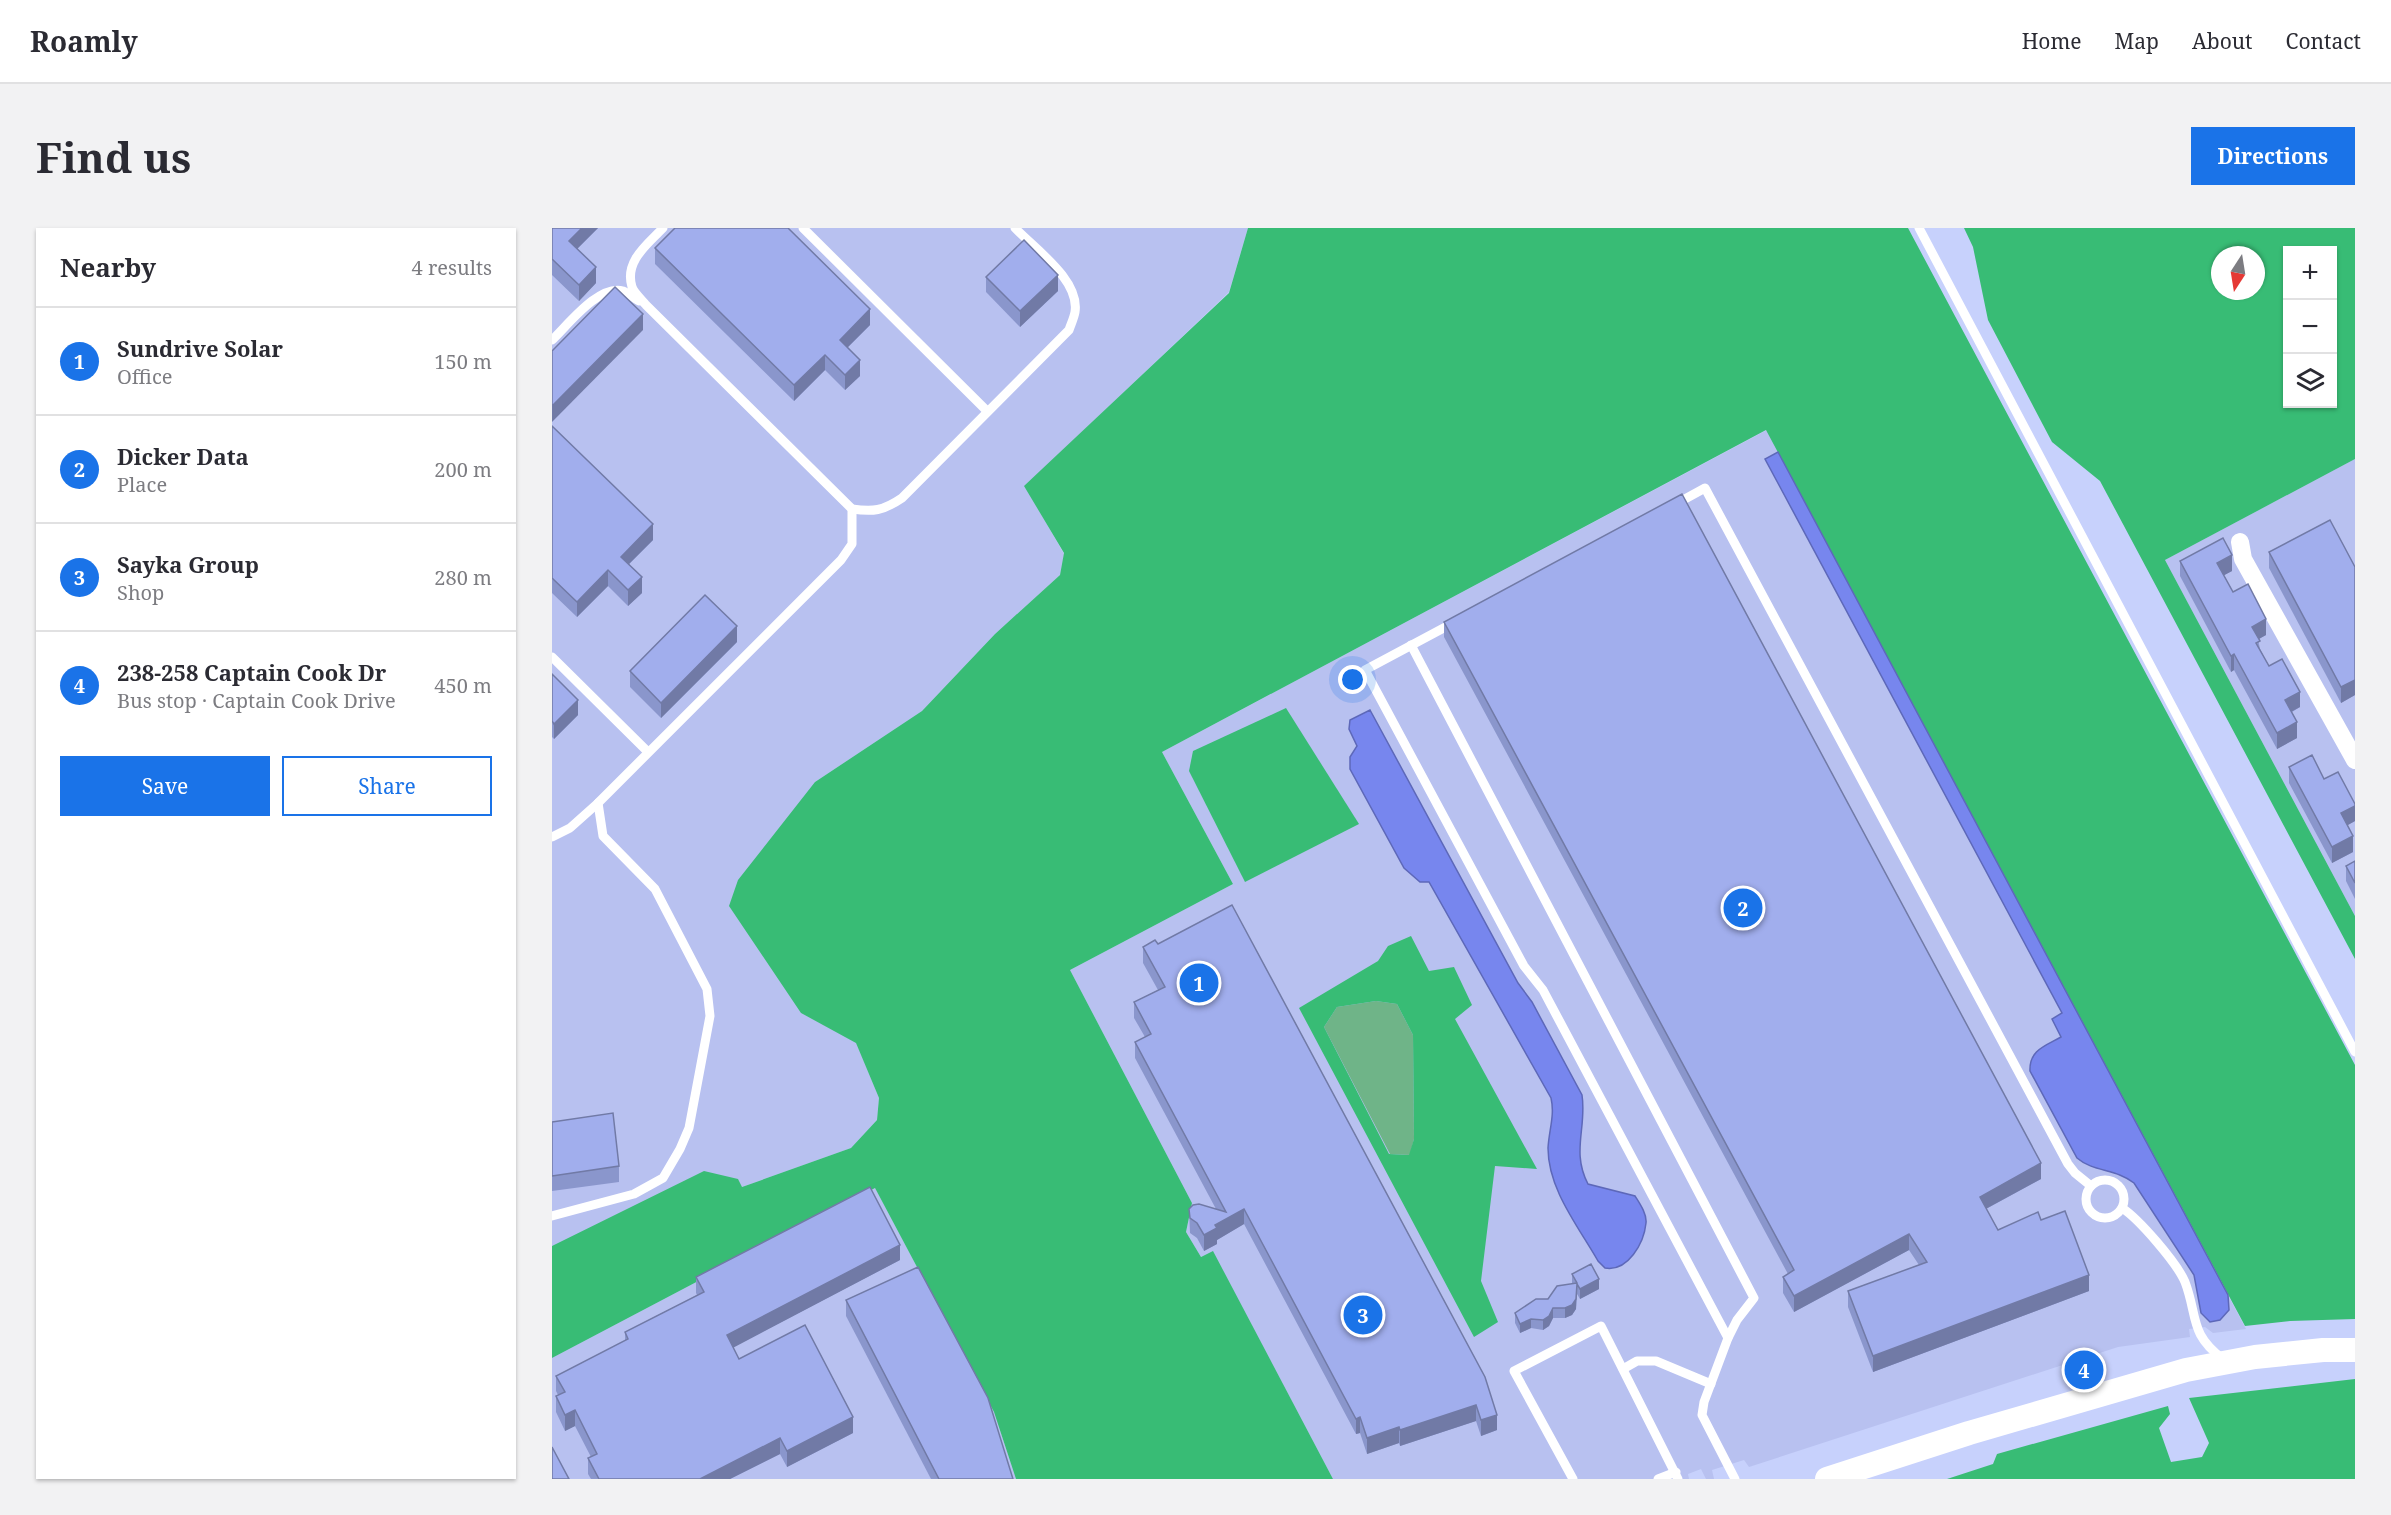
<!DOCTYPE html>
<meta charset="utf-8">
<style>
body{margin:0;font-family:"Noto Serif",serif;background:#f2f2f3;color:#2b2b33}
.controls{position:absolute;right:18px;top:18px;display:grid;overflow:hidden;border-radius:0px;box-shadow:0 2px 4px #0004}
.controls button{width:54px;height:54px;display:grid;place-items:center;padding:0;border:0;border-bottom:2px solid #e1e1e2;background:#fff;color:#2b2b33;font:30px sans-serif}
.compass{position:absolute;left:1659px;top:18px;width:54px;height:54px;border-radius:50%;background:#fff;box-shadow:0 2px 4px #0004;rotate:192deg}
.you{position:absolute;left:801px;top:452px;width:21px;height:21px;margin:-15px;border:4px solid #fff;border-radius:50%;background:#1a73e8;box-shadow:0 0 0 9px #1a73e833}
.badge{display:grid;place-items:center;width:39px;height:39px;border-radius:50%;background:#1a73e8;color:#fff;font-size:20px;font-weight:700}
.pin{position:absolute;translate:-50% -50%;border:3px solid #fff;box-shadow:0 2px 6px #0006}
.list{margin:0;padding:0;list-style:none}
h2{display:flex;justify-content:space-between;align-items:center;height:78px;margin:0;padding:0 24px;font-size:26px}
h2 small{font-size:20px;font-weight:400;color:#7c7c81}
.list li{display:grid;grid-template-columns:39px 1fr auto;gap:18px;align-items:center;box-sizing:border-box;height:108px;padding:0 24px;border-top:2px solid #e1e1e2}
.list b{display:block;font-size:22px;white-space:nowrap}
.list p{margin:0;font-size:20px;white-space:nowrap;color:#7c7c81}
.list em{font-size:20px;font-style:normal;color:#7c7c81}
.actions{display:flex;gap:12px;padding:18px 24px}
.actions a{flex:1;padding:14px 0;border:2px solid #1a73e8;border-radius:0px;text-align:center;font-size:21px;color:#1a73e8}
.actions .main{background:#1a73e8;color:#fff}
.icon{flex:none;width:33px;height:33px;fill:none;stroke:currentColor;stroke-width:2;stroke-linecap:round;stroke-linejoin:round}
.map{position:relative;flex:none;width:1803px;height:1251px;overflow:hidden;border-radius:0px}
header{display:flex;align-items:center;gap:36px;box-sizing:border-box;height:84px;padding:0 30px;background:#fff;border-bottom:2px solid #e1e1e2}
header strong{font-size:28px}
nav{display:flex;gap:33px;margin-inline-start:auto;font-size:21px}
.intro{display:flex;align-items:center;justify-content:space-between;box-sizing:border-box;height:144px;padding:0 36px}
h1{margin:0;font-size:42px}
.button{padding:15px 27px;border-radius:0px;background:#1a73e8;color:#fff;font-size:21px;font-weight:700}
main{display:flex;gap:36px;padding:0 36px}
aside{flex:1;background:#fff;border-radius:0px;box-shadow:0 2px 4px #0004}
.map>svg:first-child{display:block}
</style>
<header>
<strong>Roamly</strong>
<nav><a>Home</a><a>Map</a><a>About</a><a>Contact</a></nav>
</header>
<div class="intro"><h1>Find us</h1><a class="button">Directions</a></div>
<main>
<aside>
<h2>Nearby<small>4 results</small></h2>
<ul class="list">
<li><span class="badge">1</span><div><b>Sundrive Solar</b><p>Office</p></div><em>150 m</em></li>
<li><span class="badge">2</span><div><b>Dicker Data</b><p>Place</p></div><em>200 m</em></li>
<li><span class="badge">3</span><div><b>Sayka Group</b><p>Shop</p></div><em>280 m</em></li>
<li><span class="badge">4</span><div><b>238-258 Captain Cook Dr</b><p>Bus stop · Captain Cook Drive</p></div><em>450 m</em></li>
</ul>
<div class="actions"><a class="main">Save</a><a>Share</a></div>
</aside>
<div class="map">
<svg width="1803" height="1251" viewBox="0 0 1803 1251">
<rect width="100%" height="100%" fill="#c7d1fc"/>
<g fill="#b8c1f0">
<polygon points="0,0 696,0 677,64 473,258 512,326 508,347 443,406 370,483 263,554 249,785 304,814 327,870 325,892 299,920 190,959 0,1018"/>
<polygon points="1215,202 1694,1101 1661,1105 1653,1099 1637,1101 1638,1109 1566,1119 1197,1239 1192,1232 1160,1242 1162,1251 1154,1251 1149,1241 1136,1246 1137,1251 781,1251 661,1024 649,1029 634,1004 640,975 518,742 681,656 610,524"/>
<polygon points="1803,231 1803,688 1613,332"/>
<polygon points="323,960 442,1184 464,1251 0,1251 0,1130"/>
</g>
<polygon fill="#6fb488" points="824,773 845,776 861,807 862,911 858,927 838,926 772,799 785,779"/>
<g fill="#38bc75" fill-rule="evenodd">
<polygon points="696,0 1356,0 1803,837 1803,1091 1738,1093 1693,1098 1214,202 610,524 681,656 518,742 640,975 634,1004 649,1029 661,1023 781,1251 464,1251 442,1184 323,960 0,1130 0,1018 152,943 186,951 190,959 299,920 325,892 327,870 304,815 249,785 177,678 186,652 263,554 370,483 443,406 508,347 512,325 472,258 677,65"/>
<path d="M 1412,0 L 1803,0 L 1803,231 L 1613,332 L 1803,688 L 1803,731 L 1548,253 L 1500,214 L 1436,92 L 1421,19 ZM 1780,22 L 1780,176 L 1736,176 L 1736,22 ZM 1668,27 L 1704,27 L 1704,63 L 1668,63 Z"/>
<polygon points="734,480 807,596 693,654 637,543 641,523"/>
<path d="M 859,708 L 877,743 L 902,739 L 920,777 L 903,791 L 985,941 L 943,938 L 929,1053 L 946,1094 L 922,1109 L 747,780 L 826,733 L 836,718 ZM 824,773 L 845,776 L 861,807 L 862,911 L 857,927 L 837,926 L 772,799 L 785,779 Z"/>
<polygon points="1803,1151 1803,1251 1395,1251 1441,1236 1445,1226 1616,1178 1618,1186 1607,1200 1619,1234 1650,1229 1657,1215 1637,1170"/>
</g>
<g fill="#7786ee" stroke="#5d68b9" stroke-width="1.5">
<path d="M 1226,224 L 1676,1067 L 1677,1082 L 1668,1092 L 1658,1094 L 1649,1085 L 1642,1047 L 1582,955 C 1565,941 1541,944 1525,930 L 1478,843 C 1477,822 1493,818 1509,809 L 1500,791 L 1510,785 L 1213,231 Z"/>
<path d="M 818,482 L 966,755 L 980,774 L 1030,867 C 1035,899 1019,924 1036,956 L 1083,968 C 1088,976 1095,986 1094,995 C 1092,1015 1076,1044 1053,1040 L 1046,1033 C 1026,998 996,961 996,920 C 997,902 1003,887 999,870 L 877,654 L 868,654 L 852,640 L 798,541 L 798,529 L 805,518 L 797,501 L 798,492 Z"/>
</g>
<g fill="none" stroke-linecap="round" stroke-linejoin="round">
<g stroke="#fff" stroke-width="9">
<polyline points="251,0 435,183"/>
<polyline points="1367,0 1803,824"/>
<path d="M 0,112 C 16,97 47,56 71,63 C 76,65 82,70 87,73"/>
<polyline points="1122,277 1153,260 1516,936 1523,945 1539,958"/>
<path d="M 300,281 C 321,284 331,283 350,270 L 517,102 C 519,96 522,90 523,84 C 528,52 483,21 463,0"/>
<polyline points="901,395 813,442 972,738 991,762 1176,1110"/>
<polyline points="859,417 1202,1070 1185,1092 1176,1110 1152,1174 1150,1187 1183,1251"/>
<polyline points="0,429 95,523"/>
<path d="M 0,609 L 18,600 L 46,575 L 289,332 L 300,316 L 300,281 L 94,77 C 90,72 82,65 80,59 C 72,33 96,16 111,0"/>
<circle cx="1553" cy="971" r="19"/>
<path d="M 1570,980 C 1587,991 1625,1035 1633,1054 C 1646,1088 1637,1106 1671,1131"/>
<polyline points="0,988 82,966 111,950 128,921 137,900 158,788 155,761 103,661 51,608 46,575"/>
<polyline points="1071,1141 1085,1133 1104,1133 1159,1156"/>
<polyline points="1021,1251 962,1143 1049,1098 1126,1251"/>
<polyline points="1106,1251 1124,1244"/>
</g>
<polyline stroke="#fff" stroke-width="18" points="1688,314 1691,331 1701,349 1803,532"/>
<polyline stroke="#fff" stroke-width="24" points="1275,1251 1417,1205 1634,1142 1703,1129 1771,1122 1803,1122"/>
</g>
<g fill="#8a96cc">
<polygon points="0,0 46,0 25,21 44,55 27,73 0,47"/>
<polygon points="103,20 318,97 295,120 308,148 293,162 273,142 242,173 103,36"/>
<polygon points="434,49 506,63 468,99 434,64"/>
<polygon points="0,198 101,312 77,336 90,365 76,378 56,358 25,389 0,365"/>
<polygon points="1717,324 1803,339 1803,467 1789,475 1717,340"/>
<polygon points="1628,333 1680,343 1672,347 1681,364 1714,407 1706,411 1708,421 1717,438 1748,479 1740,484 1745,510 1725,521 1682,442 1679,444 1628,348"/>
<polygon points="892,394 1489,951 1434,981 1446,1002 1489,992 1537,1063 1321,1144 1296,1079 1296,1063 1367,1037 1357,1022 1242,1084 1231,1065 1231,1049 1236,1046 892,409"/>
<polygon points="185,414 109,490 78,459 78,443"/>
<polygon points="0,446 26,487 2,511 0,509"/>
<polygon points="1737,539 1772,551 1803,593 1795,597 1801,624 1780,635 1737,555"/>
<polygon points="1803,633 1803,671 1794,653 1794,638"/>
<polygon points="591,719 945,1202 929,1208 924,1193 848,1218 847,1215 815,1226 808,1205 804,1206 692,996 665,1012 665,1016 652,1023 645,1010 638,1005 637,981 664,981 583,830 583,814 593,809 582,790 582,774 606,762 591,735"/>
<polygon points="0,894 67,938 67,954 0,963"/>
<polygon points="348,1032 181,1119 187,1131 301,1205 235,1239 228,1226 178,1251 39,1251 36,1246 36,1230 39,1229 23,1198 13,1203 4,1184 4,1168 6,1167 4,1163 4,1148 73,1113 73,1104 145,1067 144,1065 144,1049"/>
<polygon points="1020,1046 1047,1061 1028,1071 1025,1066 1024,1081 1020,1087 1013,1090 1001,1090 997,1098 991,1102 979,1100 968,1105 963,1095 963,1085 996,1071 1020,1056"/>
<polygon points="294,1072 461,1251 379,1251 294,1088"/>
</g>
<g fill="#717aa6">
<polygon points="30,0 46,0 17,29 17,13"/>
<polygon points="44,39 44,55 27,73 27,57"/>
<polygon points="506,47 506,63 468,99 468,83"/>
<polygon points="318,81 318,97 288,127 288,112"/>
<polygon points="91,86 91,102 0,194 0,178"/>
<polygon points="273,127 273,142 242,173 242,157"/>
<polygon points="308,132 308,148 293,162 293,147"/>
<polygon points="101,296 101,312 69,344 69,329"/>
<polygon points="1680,327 1680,343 1665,351 1665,335"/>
<polygon points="56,342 56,358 25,389 25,374"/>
<polygon points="90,349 90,365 76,378 76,362"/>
<polygon points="1714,391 1714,407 1700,415 1700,399"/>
<polygon points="185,398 185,414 109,490 109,475"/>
<polygon points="1682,426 1682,442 1679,444 1679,428"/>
<polygon points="1803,452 1803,467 1789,475 1789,459"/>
<polygon points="1748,464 1748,479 1733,487 1733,472"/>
<polygon points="26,472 26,487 2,511 2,496"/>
<polygon points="1745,494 1745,510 1725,521 1725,505"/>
<polygon points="1803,578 1803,593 1789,601 1789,585"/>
<polygon points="1801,608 1801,624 1780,635 1780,619"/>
<polygon points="1489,935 1489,951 1428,984 1428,969"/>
<polygon points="692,981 692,996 665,1012 665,1016 652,1023 652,1007 663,997"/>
<polygon points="1357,1006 1357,1022 1242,1084 1242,1068"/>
<polygon points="348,1017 348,1032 175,1123 175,1107"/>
<polygon points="1537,1047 1537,1063 1321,1144 1321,1128"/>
<polygon points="1047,1051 1047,1061 1028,1071 1028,1061"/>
<polygon points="1025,1056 1024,1081 1020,1087 1013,1090 1013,1080"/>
<polygon points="1001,1080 1001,1090 997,1098 991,1102 991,1092"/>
<polygon points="979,1091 979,1100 968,1105 968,1096"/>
<polygon points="924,1177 924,1193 848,1218 848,1202"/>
<polygon points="23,1182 23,1198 13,1203 13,1187"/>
<polygon points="945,1187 945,1202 929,1208 929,1192"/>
<polygon points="301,1189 301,1205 235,1239 235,1223"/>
<polygon points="808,1189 808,1205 804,1206 804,1191"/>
<polygon points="847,1199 847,1215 815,1226 815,1210"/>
<polygon points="228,1210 228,1226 178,1251 148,1251"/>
</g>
<g fill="#a1aeed" stroke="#717aa6" stroke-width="1.5">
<polygon points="0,0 30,0 17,13 44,39 27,57 0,31"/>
<polygon points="123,0 236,0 318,81 288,112 308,132 293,147 273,127 242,157 103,20"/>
<polygon points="472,12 506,47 468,83 434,49"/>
<polygon points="63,59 91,86 0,178 0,123"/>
<polygon points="0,198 101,296 69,329 90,349 76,362 56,342 25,374 0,350"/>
<polygon points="1130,266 1489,935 1428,969 1446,1002 1486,984 1489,992 1513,983 1537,1047 1321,1128 1296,1063 1375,1034 1357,1006 1242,1068 1231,1049 1242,1042 892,394"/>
<polygon points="1778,292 1803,339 1803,452 1789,459 1717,324"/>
<polygon points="1671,310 1680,327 1665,335 1681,364 1696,356 1714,391 1700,399 1708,413 1704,415 1717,438 1730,431 1748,464 1733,472 1745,494 1725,505 1682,426 1679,428 1628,333"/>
<polygon points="153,367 185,398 109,475 78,443"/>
<polygon points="0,446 26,472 2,496 0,493"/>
<polygon points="1760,527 1772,551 1786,544 1803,576 1803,578 1789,585 1801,608 1780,619 1737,539"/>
<polygon points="1803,633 1803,655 1794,638"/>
<polygon points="680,677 933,1149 945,1187 929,1192 924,1177 848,1202 847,1199 815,1210 808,1189 804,1191 692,981 663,997 665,1000 652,1007 645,995 638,990 637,981 641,977 647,976 674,984 583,814 599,806 582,774 613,759 591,719 603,712 606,716"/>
<polygon points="61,885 67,938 0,948 0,894"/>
<polygon points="318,959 348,1017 175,1107 187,1131 253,1097 301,1189 235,1223 228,1210 148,1251 47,1251 36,1230 45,1226 23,1182 13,1187 4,1168 13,1164 4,1148 76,1111 73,1104 152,1064 144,1049"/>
<polygon points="1039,1036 1047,1051 1028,1061 1025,1056 1024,1071 1020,1077 1013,1080 1001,1080 997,1088 991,1092 979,1091 968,1096 963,1085 984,1071 996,1071 1005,1058 1025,1055 1020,1046"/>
<polygon points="366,1039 436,1170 461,1251 387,1251 294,1072"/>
<polygon points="0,1219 17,1251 0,1251"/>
</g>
</svg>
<div class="controls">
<button>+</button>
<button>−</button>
<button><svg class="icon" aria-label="layers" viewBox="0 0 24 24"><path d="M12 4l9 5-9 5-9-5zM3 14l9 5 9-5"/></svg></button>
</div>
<svg class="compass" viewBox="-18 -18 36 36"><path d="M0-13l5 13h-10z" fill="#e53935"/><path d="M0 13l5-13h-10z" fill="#7c7c81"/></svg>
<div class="you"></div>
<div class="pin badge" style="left:647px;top:755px">1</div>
<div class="pin badge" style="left:1191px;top:680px">2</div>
<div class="pin badge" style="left:811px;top:1087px">3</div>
<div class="pin badge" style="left:1532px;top:1142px">4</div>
</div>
</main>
